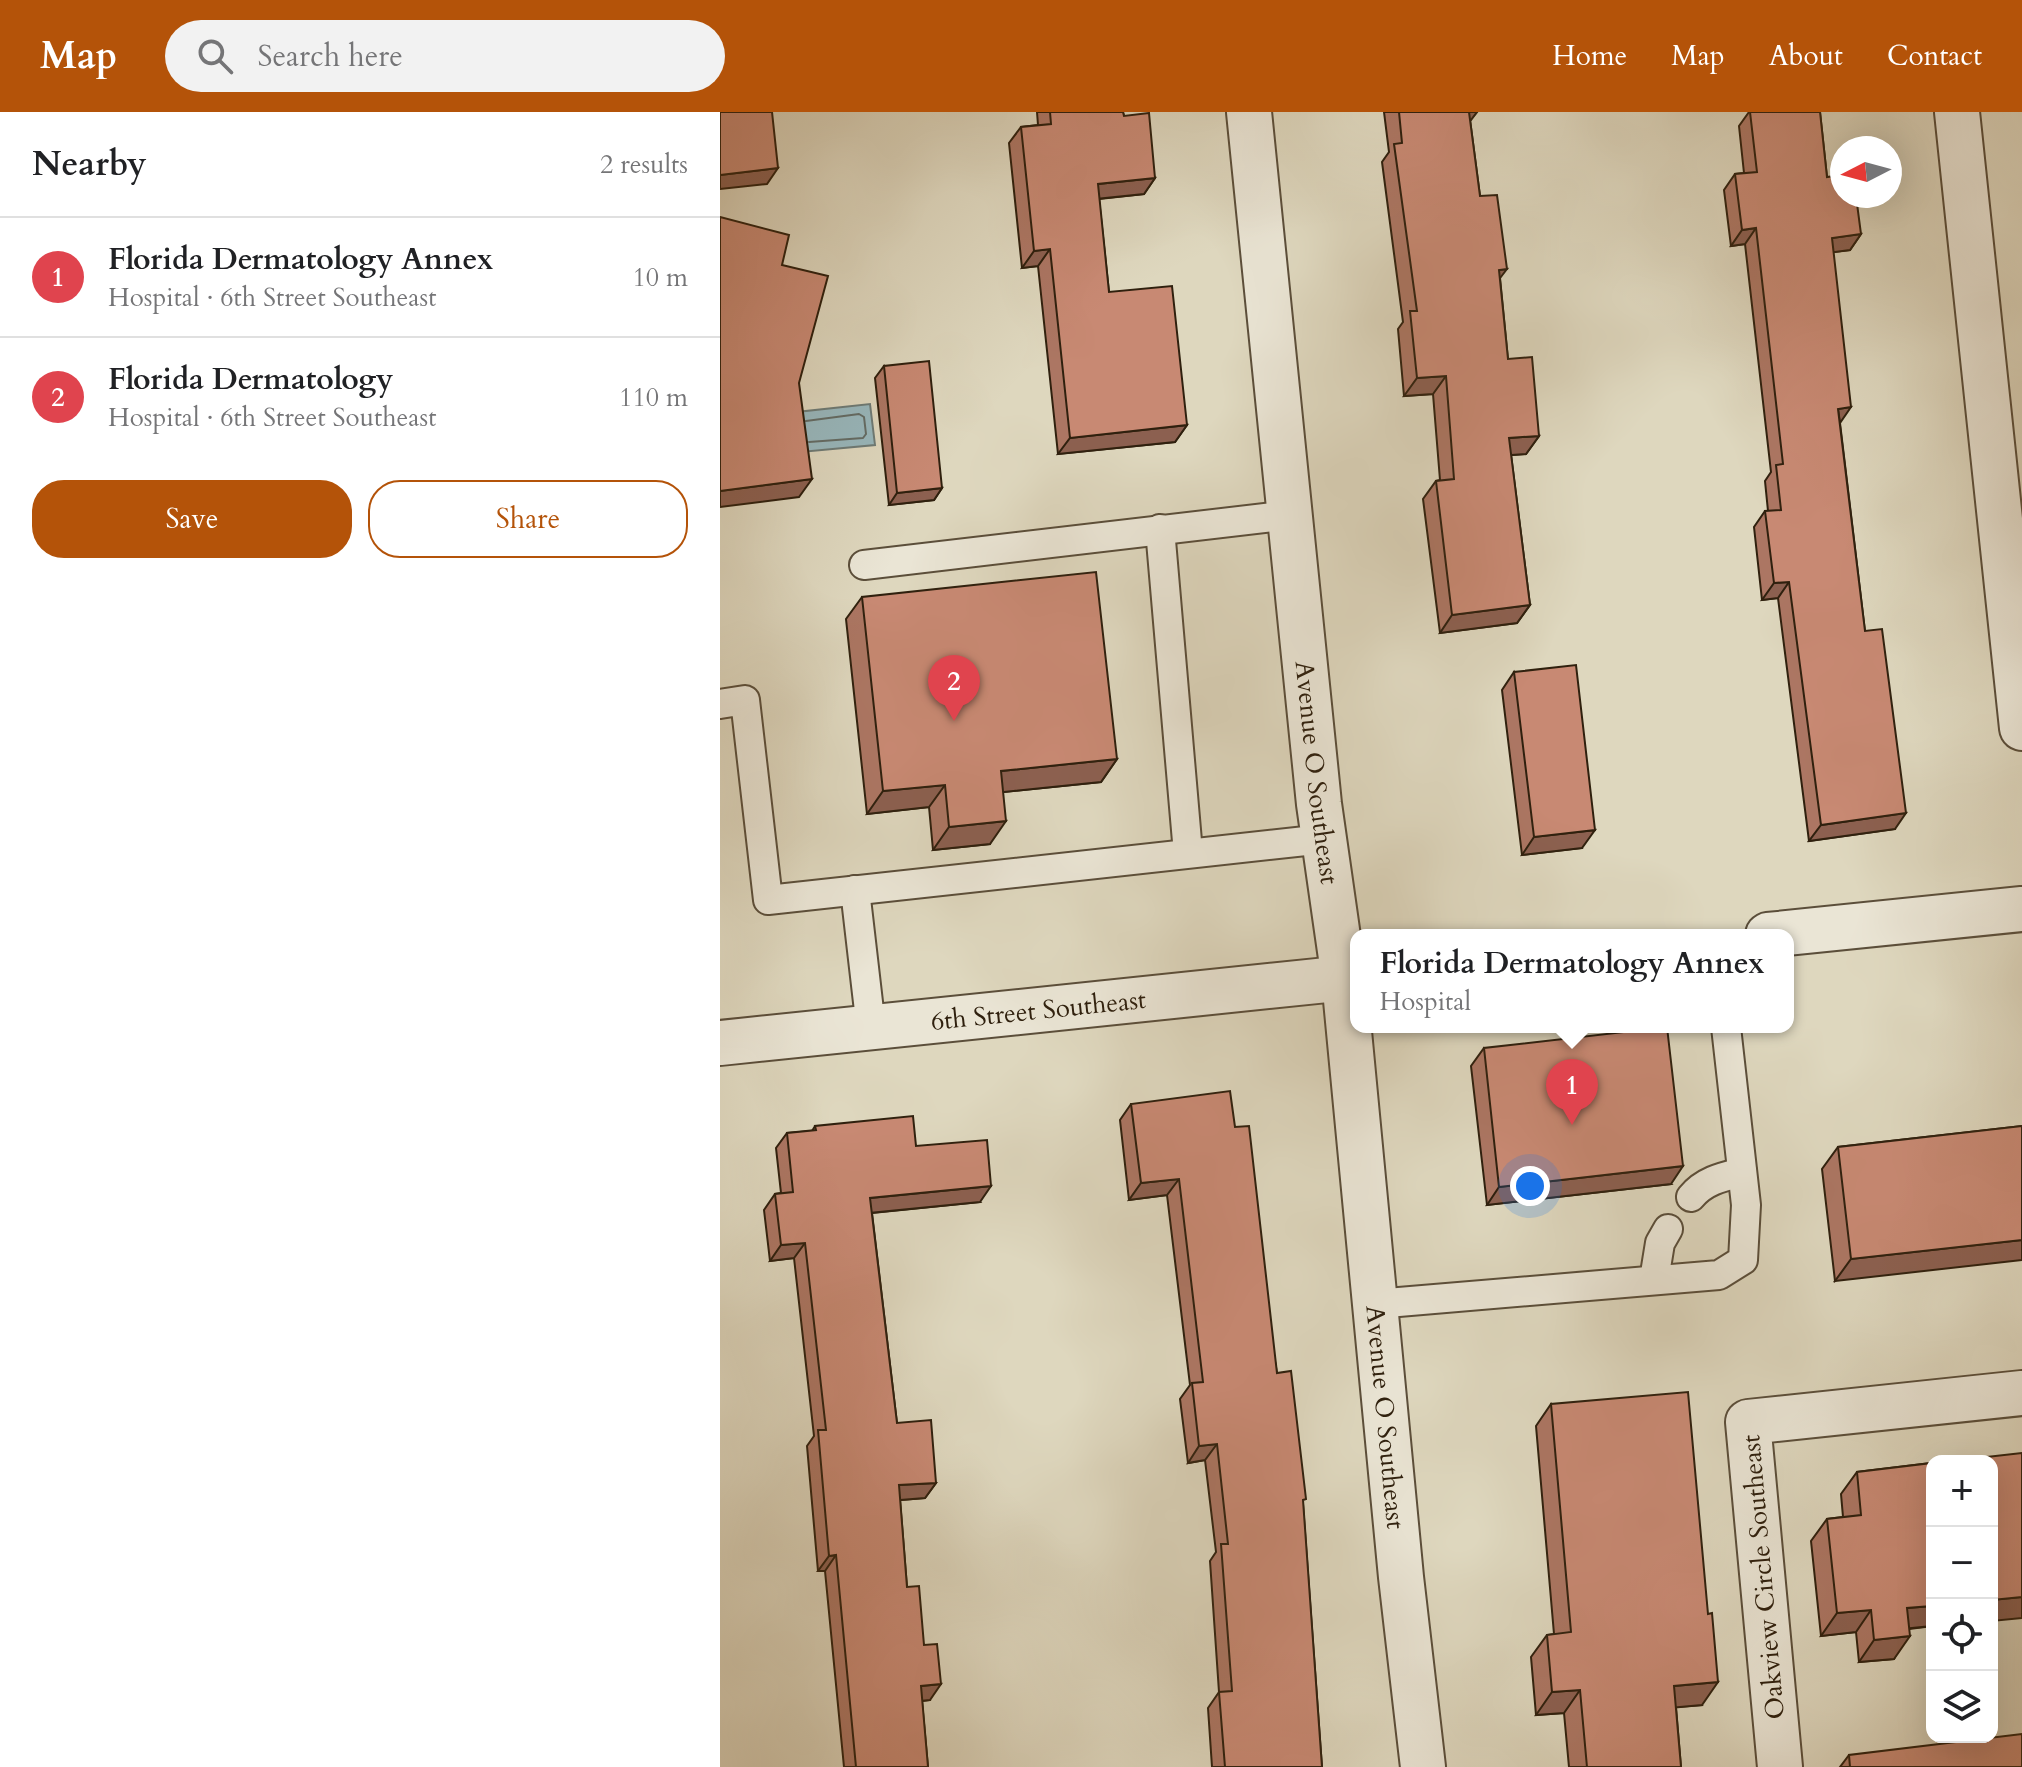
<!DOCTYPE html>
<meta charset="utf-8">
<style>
body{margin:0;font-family:Cardo,serif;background:#f2f2f2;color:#202124}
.controls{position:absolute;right:24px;bottom:24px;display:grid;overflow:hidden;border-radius:16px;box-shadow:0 8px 32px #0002}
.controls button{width:72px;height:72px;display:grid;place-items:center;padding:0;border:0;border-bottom:2px solid #e0e0e0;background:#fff;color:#202124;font:40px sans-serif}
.compass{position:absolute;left:1110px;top:24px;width:72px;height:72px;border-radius:50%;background:#fff;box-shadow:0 8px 32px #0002;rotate:264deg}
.you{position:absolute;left:810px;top:1074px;width:28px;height:28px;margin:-20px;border:6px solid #fff;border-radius:50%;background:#1a73e8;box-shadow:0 0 0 12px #1a73e833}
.badge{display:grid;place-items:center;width:52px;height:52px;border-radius:50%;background:#b45309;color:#fff;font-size:26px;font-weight:700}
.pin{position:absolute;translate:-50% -66px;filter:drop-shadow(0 2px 4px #0008)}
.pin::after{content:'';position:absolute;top:42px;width:28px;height:24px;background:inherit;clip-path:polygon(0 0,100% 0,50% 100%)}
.popup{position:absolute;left:630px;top:817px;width:444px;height:104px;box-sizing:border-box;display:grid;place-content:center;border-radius:16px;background:#fff;filter:drop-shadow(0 2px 6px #0005);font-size:26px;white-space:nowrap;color:#757577}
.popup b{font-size:30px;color:#202124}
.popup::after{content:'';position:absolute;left:50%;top:100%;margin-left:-16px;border:16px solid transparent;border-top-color:#fff}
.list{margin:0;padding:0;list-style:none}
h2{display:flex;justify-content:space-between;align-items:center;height:104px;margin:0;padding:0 32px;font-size:34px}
h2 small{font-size:26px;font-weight:400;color:#757577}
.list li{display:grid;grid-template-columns:52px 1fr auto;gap:24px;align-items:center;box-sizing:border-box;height:120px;padding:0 32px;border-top:2px solid #e0e0e0}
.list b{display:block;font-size:30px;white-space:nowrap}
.list p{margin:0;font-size:26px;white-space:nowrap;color:#757577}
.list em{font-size:26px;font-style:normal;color:#757577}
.actions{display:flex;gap:16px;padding:24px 32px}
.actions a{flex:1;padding:18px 0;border:2px solid #b45309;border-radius:32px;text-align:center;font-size:28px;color:#b45309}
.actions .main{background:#b45309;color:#fff}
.icon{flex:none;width:44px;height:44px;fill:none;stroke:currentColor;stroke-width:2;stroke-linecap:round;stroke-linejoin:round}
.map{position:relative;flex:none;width:1302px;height:1655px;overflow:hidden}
header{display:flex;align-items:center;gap:48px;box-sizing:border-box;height:112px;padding:0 40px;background:#b45309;color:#fff}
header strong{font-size:38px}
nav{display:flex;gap:44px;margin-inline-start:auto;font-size:28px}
.search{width:560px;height:72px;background:#f2f2f2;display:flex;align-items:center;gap:20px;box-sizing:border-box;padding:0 28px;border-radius:44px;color:#757577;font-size:30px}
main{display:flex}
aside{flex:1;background:#fff}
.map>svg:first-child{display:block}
</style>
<header>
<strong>Map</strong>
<div class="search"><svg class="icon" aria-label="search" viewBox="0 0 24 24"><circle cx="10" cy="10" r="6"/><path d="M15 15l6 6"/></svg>Search here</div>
<nav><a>Home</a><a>Map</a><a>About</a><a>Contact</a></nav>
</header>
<main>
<aside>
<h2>Nearby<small>2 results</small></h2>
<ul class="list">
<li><span class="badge" style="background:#e0444e">1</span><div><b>Florida Dermatology Annex</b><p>Hospital · 6th Street Southeast</p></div><em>10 m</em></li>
<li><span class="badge" style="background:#e0444e">2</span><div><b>Florida Dermatology</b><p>Hospital · 6th Street Southeast</p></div><em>110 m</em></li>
</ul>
<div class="actions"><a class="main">Save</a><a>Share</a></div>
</aside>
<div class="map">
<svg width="1302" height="1655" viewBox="0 0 1302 1655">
<rect width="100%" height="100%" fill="#ded7be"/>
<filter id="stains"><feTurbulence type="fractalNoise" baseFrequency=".0025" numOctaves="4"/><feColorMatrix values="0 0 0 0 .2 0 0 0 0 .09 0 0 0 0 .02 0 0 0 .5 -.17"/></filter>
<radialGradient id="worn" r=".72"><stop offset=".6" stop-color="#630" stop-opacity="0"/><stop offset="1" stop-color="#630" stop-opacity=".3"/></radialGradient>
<polygon fill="#98b7bc" stroke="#6e7b76" stroke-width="2" points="150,292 155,333 81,340 77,300"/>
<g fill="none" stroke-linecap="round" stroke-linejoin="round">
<polyline stroke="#646c65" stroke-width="2" points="86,309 139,302 144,305 146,322 143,326 89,330"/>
<g stroke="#5b4e3a" stroke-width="32">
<g id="service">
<polyline points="440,417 468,741"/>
<polyline points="144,453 570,403"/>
<polyline points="0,592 25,588 48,788 604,727"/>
<polyline points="135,778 151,916"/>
<path d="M 971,1085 C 984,1069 1002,1065 1022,1060"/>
<polyline points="934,1168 940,1131 948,1117"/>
<polyline points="655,1192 999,1163 1023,1148 1026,1093 1006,915"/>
</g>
</g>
<g stroke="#5b4e3a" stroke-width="48">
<g id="minor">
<path id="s1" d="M 529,0 L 599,692 L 624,867"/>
<polyline points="1237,0 1302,616"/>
<polyline points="1060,1655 1028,1310 1302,1281"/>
</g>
</g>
<g stroke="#5b4e3a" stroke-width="48">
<g id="tertiary">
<polyline points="1048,823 1302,797"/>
<path id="s2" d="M 624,867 L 681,1465 L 703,1655"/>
<path id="s3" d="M 0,931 L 636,865"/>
</g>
</g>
<use href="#service" stroke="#eae5d5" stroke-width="28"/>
<use href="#minor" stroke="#eae5d5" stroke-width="44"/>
<use href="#tertiary" stroke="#eae5d5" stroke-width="44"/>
</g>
<g fill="#ac7663" stroke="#2f200e" stroke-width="2">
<polygon points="317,0 403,0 404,4 435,66 424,82 379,87 389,180 467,313 455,330 338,342 318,154 302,156 289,31 301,15 318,13"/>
<polygon points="664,0 757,0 750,8 760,84 780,166 788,247 819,324 806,342 791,343 810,493 797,511 720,521 703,387 716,369 720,368 713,282 684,284 678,217 683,210 662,50 669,40"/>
<polygon points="1029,0 1100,0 1107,65 1141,122 1130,138 1113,140 1120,311 1145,519 1175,717 1089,729 1058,486 1042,488 1034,415 1045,399 1048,399 1045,369 1051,360 1025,132 1011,134 1004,78 1015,62 1024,61 1019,14"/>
<polygon points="164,254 222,376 214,388 169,393 155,266"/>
<polygon points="142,485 397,647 381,670 283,680 270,732 213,738 209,695 147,702 126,507"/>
<polygon points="794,560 862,736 802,743 782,578"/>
<polygon points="764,936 951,1072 767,1093 751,954"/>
<polygon points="411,992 515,1015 557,1261 583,1392 602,1655 492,1655 488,1596 499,1580 490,1449 496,1440 485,1348 468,1351 460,1287 470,1273 447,1083 409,1088 400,1008"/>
<polygon points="95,1014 196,1034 260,1090 152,1101 177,1311 216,1371 205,1386 180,1388 187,1475 210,1588 202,1589 208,1655 124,1655 105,1459 98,1459 87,1334 94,1324 74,1146 50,1149 44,1098 55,1082 61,1081 56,1036 67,1021 92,1019"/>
<polygon points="1302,1014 1115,1169 1102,1057 1118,1035"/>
<polygon points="831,1292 982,1593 956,1595 961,1655 849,1655 844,1601 816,1603 811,1545 827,1523 834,1522 816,1314"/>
<polygon points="1212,1351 1212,1514 1189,1517 1174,1547 1139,1550 1136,1520 1101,1524 1091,1429 1107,1407 1123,1405 1121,1382 1137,1360"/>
<polygon points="1129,1643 1302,1655 1120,1655"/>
</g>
<g fill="#8c6050" stroke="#2f200e" stroke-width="2">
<polygon points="742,0 757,0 751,8 735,10"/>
<polygon points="58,56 47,72 0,77 0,63"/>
<polygon points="435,66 424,82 366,88 378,72"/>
<polygon points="1036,116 1025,132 1011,134 1022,118"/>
<polygon points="1141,122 1130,138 1100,142 1112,126"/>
<polygon points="330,137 318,154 302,156 314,139"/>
<polygon points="787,157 774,174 779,158"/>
<polygon points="726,264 713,282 684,284 697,266"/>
<polygon points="1131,295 1120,311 1118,297"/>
<polygon points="467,313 455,330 338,342 350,326"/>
<polygon points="819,324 806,342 777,344 789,326"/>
<polygon points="92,367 79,385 0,395 0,379"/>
<polygon points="222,376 214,388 169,393 177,381"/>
<polygon points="1069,470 1058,486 1042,488 1054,471"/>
<polygon points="810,493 797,511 720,521 732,503"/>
<polygon points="397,647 381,670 265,682 281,659"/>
<polygon points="225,673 209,695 147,702 163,679"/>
<polygon points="1186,701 1175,717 1089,729 1101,713"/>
<polygon points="286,709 270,732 213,738 229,715"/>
<polygon points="875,718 862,736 802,743 814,725"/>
<polygon points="963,1054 951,1072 767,1093 779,1075"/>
<polygon points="459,1067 447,1083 409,1088 421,1071"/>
<polygon points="271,1074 260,1090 139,1102 150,1086"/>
<polygon points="1302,1128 1302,1148 1115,1169 1131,1147"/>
<polygon points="85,1131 74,1146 50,1149 61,1133"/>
<polygon points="497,1332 485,1348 468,1351 479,1334"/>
<polygon points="216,1371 205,1386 168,1389 179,1373"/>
<polygon points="116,1443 105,1459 98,1459 109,1444"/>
<polygon points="1302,1485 1302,1506 1272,1509 1272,1488"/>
<polygon points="1212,1494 1212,1514 1172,1518 1187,1496"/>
<polygon points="1151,1498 1136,1520 1101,1524 1117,1501"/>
<polygon points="1190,1524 1174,1547 1139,1550 1154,1528"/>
<polygon points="998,1570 982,1593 938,1597 954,1574"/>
<polygon points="221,1572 210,1588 190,1590 201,1574"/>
<polygon points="860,1578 844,1601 816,1603 832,1580"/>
</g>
<g fill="#c88973" stroke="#2f200e" stroke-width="2">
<polygon points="0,0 52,0 58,56 0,63"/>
<polygon points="330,0 403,0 404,4 429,1 435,66 378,72 389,180 452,174 467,313 350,326 330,137 314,139 301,15 331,12"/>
<polygon points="679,0 749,0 760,84 777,83 787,157 779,158 788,247 812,245 819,324 789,326 810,493 732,503 716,369 734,367 726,264 697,266 690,199 697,199 674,32 682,31"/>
<polygon points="1030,0 1100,0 1107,65 1122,63 1122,84 1136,84 1141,122 1112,126 1131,295 1118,297 1145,519 1162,517 1186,701 1101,713 1069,470 1054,471 1045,399 1061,398 1056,353 1063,352 1036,116 1022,118 1015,62 1037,60"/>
<polygon points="0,105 69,123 62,153 108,164 79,271 92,367 0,379"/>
<polygon points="209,249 222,376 177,381 164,254"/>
<polygon points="376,460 397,647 281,659 286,709 229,715 225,673 163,679 142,485"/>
<polygon points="856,553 875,718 814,725 794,560"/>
<polygon points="947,915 963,1054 779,1075 764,936"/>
<polygon points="510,979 515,1015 529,1014 557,1261 571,1259 586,1387 583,1388 602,1655 505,1655 499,1580 512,1579 501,1432 508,1432 497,1332 479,1334 472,1271 483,1270 459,1067 421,1071 411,992"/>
<polygon points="193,1004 196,1034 267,1028 271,1074 150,1086 177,1311 211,1308 216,1371 179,1373 187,1475 199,1474 204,1533 217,1532 221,1572 201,1574 208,1655 136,1655 116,1443 109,1444 98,1318 106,1318 85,1131 61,1133 55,1082 73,1080 67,1021 96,1018 95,1014"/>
<polygon points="1302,1014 1302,1128 1131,1147 1118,1035"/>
<polygon points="968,1280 988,1502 992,1501 998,1570 954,1574 961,1655 867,1655 860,1578 832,1580 827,1523 851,1520 831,1292"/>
<polygon points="1302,1341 1302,1485 1272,1488 1272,1349 1231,1349"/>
<polygon points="1212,1351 1212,1494 1187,1496 1190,1524 1154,1528 1151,1498 1117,1501 1107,1407 1141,1403 1137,1360"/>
<polygon points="1302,1622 1302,1655 1130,1655 1129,1643"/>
</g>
<g text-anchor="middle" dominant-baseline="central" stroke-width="8" stroke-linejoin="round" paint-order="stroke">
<g font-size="26" fill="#2f200e" stroke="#eae5d5">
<text stroke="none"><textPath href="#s1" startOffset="664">Avenue O Southeast</textPath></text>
<text stroke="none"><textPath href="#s3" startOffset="320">6th Street Southeast</textPath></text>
<text stroke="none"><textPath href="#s2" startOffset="440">Avenue O Southeast</textPath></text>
<text transform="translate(1043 1465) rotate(-95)">Oakview Circle Southeast</text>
</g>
</g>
<rect width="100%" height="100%" filter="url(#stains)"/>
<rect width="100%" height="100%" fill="url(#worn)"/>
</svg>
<div class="controls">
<button>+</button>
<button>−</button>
<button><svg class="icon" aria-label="locate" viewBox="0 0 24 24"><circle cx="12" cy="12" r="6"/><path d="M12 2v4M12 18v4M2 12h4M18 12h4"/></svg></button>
<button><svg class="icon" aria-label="layers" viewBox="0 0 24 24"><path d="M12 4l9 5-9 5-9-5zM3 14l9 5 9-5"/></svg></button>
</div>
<svg class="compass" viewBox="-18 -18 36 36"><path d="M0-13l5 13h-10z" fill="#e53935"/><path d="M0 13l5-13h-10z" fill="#757577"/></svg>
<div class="you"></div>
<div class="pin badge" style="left:852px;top:1013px;background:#e0444e">1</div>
<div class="popup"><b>Florida Dermatology Annex</b>Hospital</div>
<div class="pin badge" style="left:234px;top:609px;background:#e0444e">2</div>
</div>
</main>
